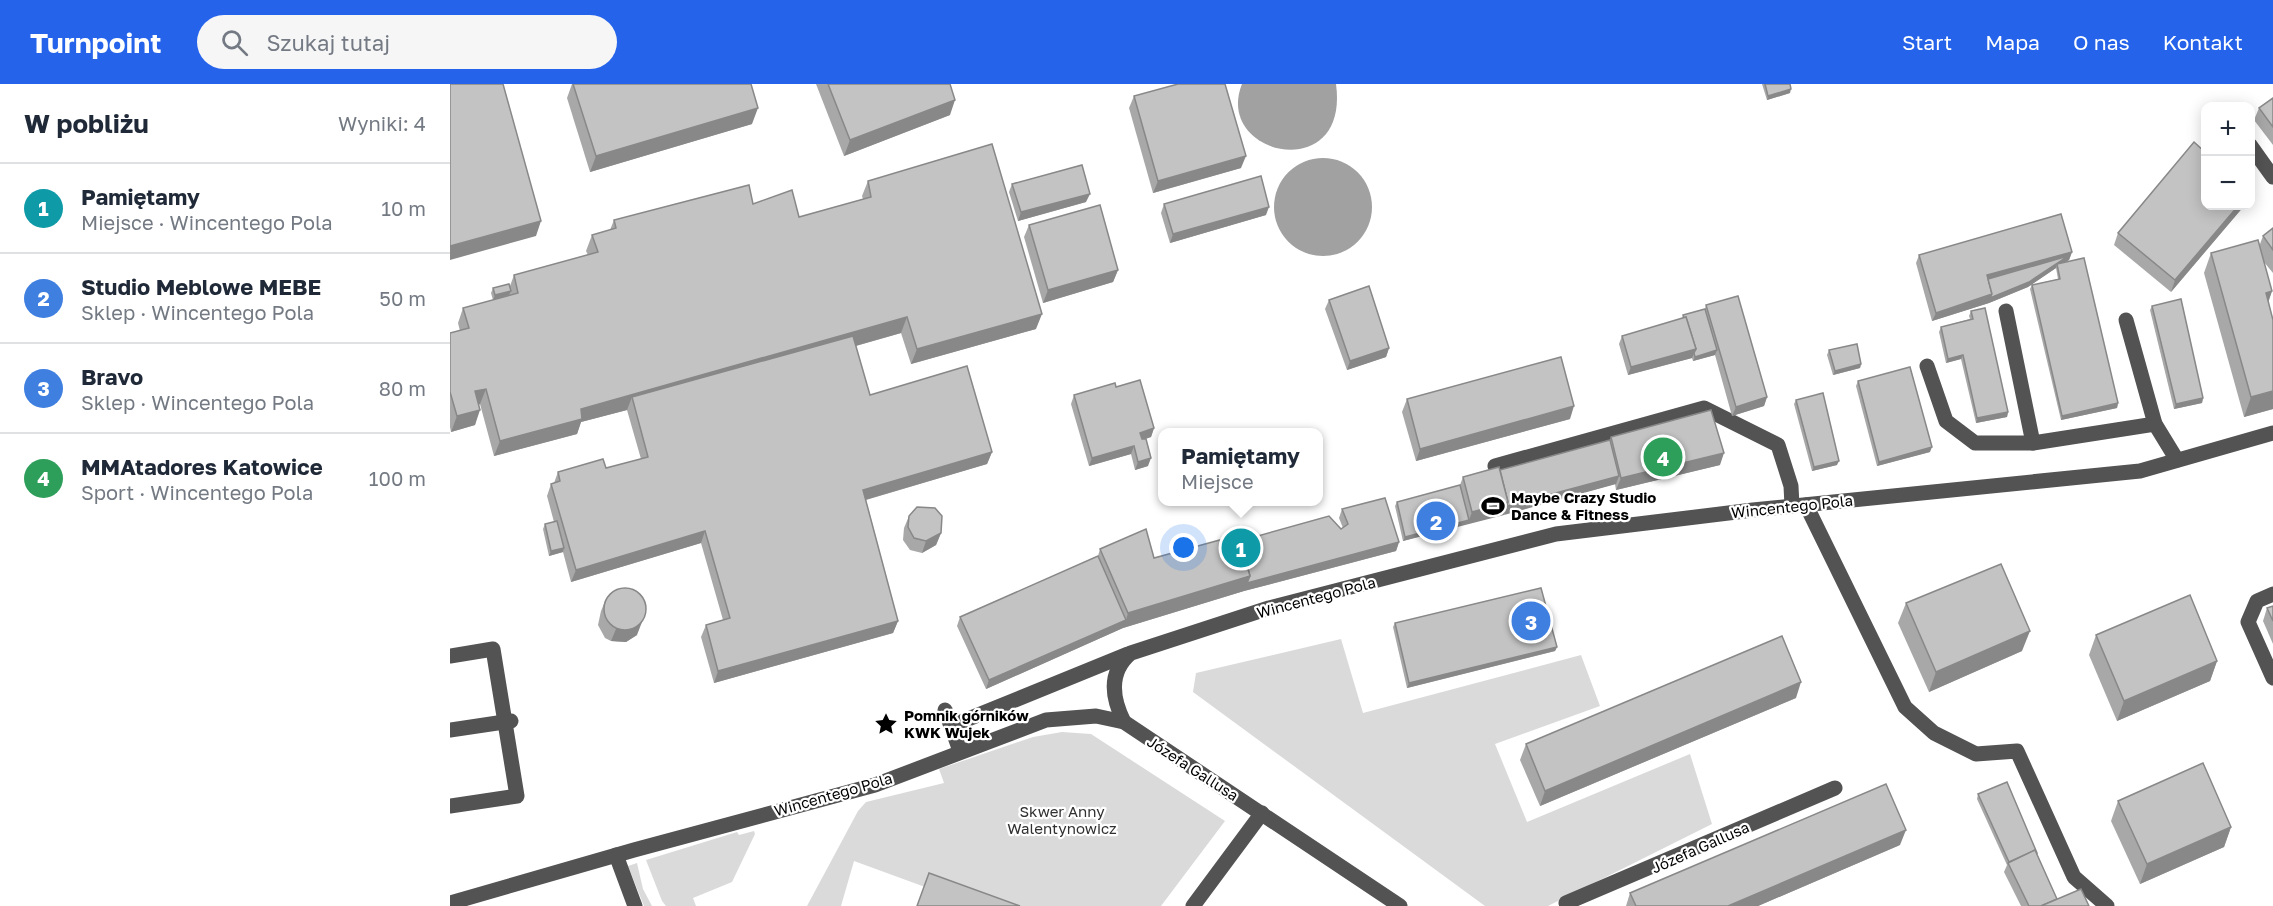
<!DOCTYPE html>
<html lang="pl">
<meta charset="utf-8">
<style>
body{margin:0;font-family:"Golos Text",sans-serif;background:#f6f6f7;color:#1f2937}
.controls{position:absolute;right:18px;top:18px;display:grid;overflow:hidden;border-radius:12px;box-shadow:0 3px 15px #0003}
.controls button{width:54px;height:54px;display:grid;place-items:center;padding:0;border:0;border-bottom:2px solid #e0e1e3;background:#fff;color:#1f2937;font:30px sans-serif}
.you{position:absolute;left:734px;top:464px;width:21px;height:21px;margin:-15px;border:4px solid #fff;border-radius:50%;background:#1a73e8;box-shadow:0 0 0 9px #1a73e833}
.badge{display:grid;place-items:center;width:39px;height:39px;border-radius:50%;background:#2563eb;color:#fff;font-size:20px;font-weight:700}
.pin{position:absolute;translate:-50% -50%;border:3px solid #fff;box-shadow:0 2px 6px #0006}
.popup{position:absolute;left:708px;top:344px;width:165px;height:78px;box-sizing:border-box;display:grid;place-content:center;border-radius:12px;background:#fff;filter:drop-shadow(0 2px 4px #0005);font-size:20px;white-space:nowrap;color:#747a83}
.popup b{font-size:22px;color:#1f2937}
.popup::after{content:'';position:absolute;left:50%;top:100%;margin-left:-12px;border:12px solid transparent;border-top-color:#fff}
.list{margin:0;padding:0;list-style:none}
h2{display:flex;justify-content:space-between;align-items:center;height:78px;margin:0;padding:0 24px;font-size:26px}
h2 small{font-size:20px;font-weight:400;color:#747a83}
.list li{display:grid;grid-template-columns:39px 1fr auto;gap:18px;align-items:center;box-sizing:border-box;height:90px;padding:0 24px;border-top:2px solid #e0e1e3}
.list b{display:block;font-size:22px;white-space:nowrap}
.list p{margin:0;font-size:20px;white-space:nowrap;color:#747a83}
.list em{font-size:20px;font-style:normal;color:#747a83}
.icon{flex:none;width:33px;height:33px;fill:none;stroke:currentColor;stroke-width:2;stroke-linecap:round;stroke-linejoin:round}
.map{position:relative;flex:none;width:1823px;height:822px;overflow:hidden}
header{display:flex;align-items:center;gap:36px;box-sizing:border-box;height:84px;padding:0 30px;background:#2563eb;color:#fff}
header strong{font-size:28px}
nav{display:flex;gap:33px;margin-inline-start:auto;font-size:21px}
.search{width:420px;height:54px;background:#f6f6f7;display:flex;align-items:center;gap:15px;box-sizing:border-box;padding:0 21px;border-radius:33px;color:#747a83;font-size:22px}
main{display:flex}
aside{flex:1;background:#fff}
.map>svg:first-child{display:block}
</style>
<header>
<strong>Turnpoint</strong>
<div class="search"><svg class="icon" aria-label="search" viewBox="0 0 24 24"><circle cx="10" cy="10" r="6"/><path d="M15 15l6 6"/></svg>Szukaj tutaj</div>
<nav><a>Start</a><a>Mapa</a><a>O nas</a><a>Kontakt</a></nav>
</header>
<main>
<aside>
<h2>W pobliżu<small>Wyniki: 4</small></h2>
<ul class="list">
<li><span class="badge" style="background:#0f9aa8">1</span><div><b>Pamiętamy</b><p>Miejsce · Wincentego Pola</p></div><em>10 m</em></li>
<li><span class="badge" style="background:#3f7fe0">2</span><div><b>Studio Meblowe MEBE</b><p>Sklep · Wincentego Pola</p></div><em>50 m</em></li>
<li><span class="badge" style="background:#3f7fe0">3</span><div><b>Bravo</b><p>Sklep · Wincentego Pola</p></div><em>80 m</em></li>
<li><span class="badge" style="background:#2e9e5b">4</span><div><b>MMAtadores Katowice</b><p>Sport · Wincentego Pola</p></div><em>100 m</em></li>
</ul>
</aside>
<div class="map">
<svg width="1823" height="822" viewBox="0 0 1823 822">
<rect width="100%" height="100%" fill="#fff"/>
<g fill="#dadada">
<polygon points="891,555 913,629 1131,571 1150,622 1045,660 1077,738 1240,670 1262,740 1098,822 1035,822 743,608 746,589"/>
<polygon points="612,648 641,650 775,737 711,822 527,822 404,777 391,822 357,822 408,727 416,718 494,699 489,685 583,653"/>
<polygon points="304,747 305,750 282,798 243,814 246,822 216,822 212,817 196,776 287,748 289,751"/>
<polygon points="187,779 193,805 202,822 194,822 178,782"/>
</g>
<g fill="#a1a1a1">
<path d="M 792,0 L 886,0 C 900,102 763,72 792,0 Z"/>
<circle cx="873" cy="123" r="49"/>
</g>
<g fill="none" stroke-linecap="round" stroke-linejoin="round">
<g stroke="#535353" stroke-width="15">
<polyline points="1800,61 1823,93"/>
<polyline points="1556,227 1583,359"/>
<polyline points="1676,236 1705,340 1727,376"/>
<polyline points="1477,282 1496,337 1525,359 1583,359 1705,340"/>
<polyline points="1045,382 1254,324 1328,361 1341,402 1342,422"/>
<polyline points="1356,421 1455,623 1484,649 1526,670 1567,667 1624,793 1657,822"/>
<polyline points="1823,510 1807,517 1798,538 1823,594"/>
<polyline points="0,572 43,565 67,712 0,722"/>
<polyline points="495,626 501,642"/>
<path d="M 674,638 C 662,614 658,588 681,569 L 819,524 L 1106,450 L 1303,426 L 1690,387 L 1823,349"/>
<polyline points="0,646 61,637"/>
<polyline points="510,667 501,642 678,570"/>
<polyline points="166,771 185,822"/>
<polyline points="0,819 184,766 425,701 596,636 646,632 674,638 950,822"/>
<polyline points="743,822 812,729"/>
<polyline points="1117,822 1116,819 1385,704"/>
</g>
</g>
<g fill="#a8a8a8">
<polygon points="122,0 301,0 302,40 140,88 117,14"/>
<polygon points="366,0 500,0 500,31 394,72"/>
<polygon points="1312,0 1340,0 1340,9 1317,16"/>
<polygon points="684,12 791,84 703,109 679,24"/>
<polygon points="1823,14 1823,61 1804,36 1809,24"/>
<polygon points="418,97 586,245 461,280 451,249 406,262 420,311 542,368 537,380 416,416 448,537 443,549 264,599 251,553 256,541 273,536 251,459 121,498 113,468 99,472 93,445 95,440 104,438 97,412 101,400 104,399 108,388 156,384 191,375 177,326 131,338 127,350 44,372 30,320 29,321 25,341 1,348 0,343 0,249 10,247 8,239 13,224 43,216 41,209 43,204 60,202 64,191 138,171 136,167 142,151 160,146 164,136 303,120 349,133 413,115 412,112"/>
<polygon points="562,100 636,118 568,137 559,108"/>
<polygon points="714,120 816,131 720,159 711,129"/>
<polygon points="1755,122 1794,122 1721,208 1664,161 1668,149"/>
<polygon points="579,141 668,186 663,198 593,219 574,153"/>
<polygon points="1823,144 1823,189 1814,178 1822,207 1818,219 1823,325 1794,333 1754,189 1761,169 1810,160 1813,152"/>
<polygon points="1622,168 1619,176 1613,179 1668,319 1667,324 1611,336 1580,205 1582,201 1608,195 1606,184 1578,203 1539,219 1482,237 1466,179 1469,171"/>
<polygon points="879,216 939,264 936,273 897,286 875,225"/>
<polygon points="1256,221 1317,313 1314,322 1282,332 1265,271 1243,277 1242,274 1178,291 1169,260 1172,252 1232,235 1233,231 1255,225"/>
<polygon points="1702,222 1753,314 1752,319 1724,325 1700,226"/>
<polygon points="1521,227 1558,328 1557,333 1526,339 1511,275 1496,279 1489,248 1491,243 1520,235 1519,232"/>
<polygon points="1379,266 1411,280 1410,284 1383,291 1377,271"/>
<polygon points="1408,297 1480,368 1427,382 1406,302"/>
<polygon points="666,303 704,344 701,353 696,355 698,382 685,386 681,370 639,382 621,320 624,311"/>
<polygon points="957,315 1120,335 966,377 952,328"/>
<polygon points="1346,316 1387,381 1362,387 1344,320"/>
<polygon points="1161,353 1270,381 1166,406 1165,400 953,457 945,422 947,418 1010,401 1013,393 1050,386 1160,356"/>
<polygon points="892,425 949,458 946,467 794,507 673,544 536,605 507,542 510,533 648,472 650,465 704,474 790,457 891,445 893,444 889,434"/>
<polygon points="459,432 491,449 486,461 472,469 460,466 453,456 454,444"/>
<polygon points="156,515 187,551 176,558 161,557 155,554 148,541 151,527"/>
<polygon points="1456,519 1572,567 1479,608 1448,539"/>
<polygon points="1823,522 1823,560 1813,537 1817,524"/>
<polygon points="945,539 1107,563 1105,567 957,604 943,543"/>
<polygon points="1646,551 1767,577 1760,597 1667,637 1639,571"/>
<polygon points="1346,614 1090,722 1070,676 1076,660"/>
<polygon points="1528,710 1587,770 1607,815 1639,822 1571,822 1554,788 1557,781 1527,715"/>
<polygon points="1668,717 1781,743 1774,763 1690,800 1661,737"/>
<polygon points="1450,761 1308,822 1176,822 1180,809"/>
</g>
<g fill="#888">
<polygon points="1341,5 1340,9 1317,16 1318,12"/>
<polygon points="505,16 500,31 394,72 400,56"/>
<polygon points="308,24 302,40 140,88 146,72"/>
<polygon points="796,72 791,84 703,109 708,97"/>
<polygon points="640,110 636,118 568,137 571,128"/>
<polygon points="1788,122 1794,122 1721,208 1725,196"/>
<polygon points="819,123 816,131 720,159 723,150"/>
<polygon points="91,137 86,152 0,176 0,162"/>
<polygon points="1622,168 1619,176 1607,183 1607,180 1606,184 1578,203 1539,219 1482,237 1486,229 1579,198 1536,199 1537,191"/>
<polygon points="668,186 663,198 593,219 598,206"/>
<polygon points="61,207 59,211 43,216 45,211"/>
<polygon points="1822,207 1815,227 1816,209"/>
<polygon points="592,230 586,245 461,280 467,265"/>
<polygon points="457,233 451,249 185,324 182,313 177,326 131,338 127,350 44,372 50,357 131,325"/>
<polygon points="939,264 936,273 897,286 900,277"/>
<polygon points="1246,265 1242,274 1178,291 1181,283"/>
<polygon points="1267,266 1265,271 1243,277 1245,273"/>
<polygon points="1513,271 1511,275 1496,279 1498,275"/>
<polygon points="1411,280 1410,284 1383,291 1385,287"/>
<polygon points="36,305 30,320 19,323 25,307"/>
<polygon points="1823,307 1823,325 1794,333 1801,313"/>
<polygon points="1317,313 1314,322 1282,332 1286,323"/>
<polygon points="1753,314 1752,319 1724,325 1726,320"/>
<polygon points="1668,319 1667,324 1611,336 1612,332"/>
<polygon points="1124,322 1120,335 966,377 970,365"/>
<polygon points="30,326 25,341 1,348 7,332"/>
<polygon points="1558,328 1557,333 1526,339 1527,334"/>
<polygon points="704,344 701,353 687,357 690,349"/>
<polygon points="684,362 681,370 639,382 642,374"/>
<polygon points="1482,363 1480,368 1427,382 1429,378"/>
<polygon points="542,368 537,380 408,418 413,406"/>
<polygon points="1274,369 1270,381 1166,406 1171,394"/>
<polygon points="701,374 698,382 685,386 688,378"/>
<polygon points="1389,377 1387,381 1362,387 1364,383"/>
<polygon points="1169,392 1166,400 1054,431 1057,422"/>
<polygon points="1058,418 1054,431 953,457 955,453 1019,436 1022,428"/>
<polygon points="255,447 251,459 121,498 126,486"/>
<polygon points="491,449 486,461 472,469 476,457"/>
<polygon points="949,458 946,467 794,507 673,544 536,605 539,596 676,536 678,529 800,492"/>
<polygon points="114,464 113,468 99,472 101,467"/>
<polygon points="448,537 443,549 264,599 268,587"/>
<polygon points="192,538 187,551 176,558 161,557 166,545"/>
<polygon points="1580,547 1572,567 1479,608 1486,588"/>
<polygon points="1107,563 1105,567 957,604 959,599"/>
<polygon points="1767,577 1760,597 1667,637 1674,617"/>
<polygon points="1351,598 1346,614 1090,722 1095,707"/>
<polygon points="1781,743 1774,763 1690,800 1697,780"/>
<polygon points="1456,746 1450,761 1308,822 1278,822"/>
</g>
<g fill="#c3c3c3" stroke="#888" stroke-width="1.5">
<polygon points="0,0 53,0 91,137 0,162"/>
<polygon points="123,0 301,0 308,24 146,72"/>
<polygon points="378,0 500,0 505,16 400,56"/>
<polygon points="728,0 775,0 796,72 708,97 684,12"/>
<polygon points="1315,0 1340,0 1341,5 1318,12"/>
<polygon points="1823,14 1823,43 1809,24"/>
<polygon points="1744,58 1755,68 1755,122 1788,122 1725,196 1668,149"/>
<polygon points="542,60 592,230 467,265 457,233 131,325 132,335 50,357 36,305 25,307 30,326 7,332 0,308 0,249 19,244 13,224 68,209 64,191 148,168 142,151 166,144 164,136 299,101 303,120 342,106 349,133 421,113 418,97"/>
<polygon points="632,81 640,110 571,128 562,100"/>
<polygon points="811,92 819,123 723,150 714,120"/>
<polygon points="650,121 668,186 598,206 579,141"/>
<polygon points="1611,130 1622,168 1537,191 1542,210 1486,229 1469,171"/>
<polygon points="1823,144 1823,166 1813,152"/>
<polygon points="1808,156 1822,207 1816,209 1823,236 1823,307 1801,313 1761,169"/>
<polygon points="1618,172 1579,198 1540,214 1542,210 1538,195"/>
<polygon points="1634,174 1668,319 1612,332 1582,201 1610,195 1607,180"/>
<polygon points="59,200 61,207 45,211 43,204"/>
<polygon points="919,202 939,264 900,277 879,216"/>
<polygon points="1288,212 1317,313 1286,323 1256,221"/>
<polygon points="1731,215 1753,314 1726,320 1702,222"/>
<polygon points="1535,224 1558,328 1527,334 1513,271 1498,275 1491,243 1523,235 1521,227"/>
<polygon points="1255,225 1267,266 1245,273 1244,269 1246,265 1236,233 1234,234 1233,231"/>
<polygon points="1236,233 1246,265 1181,283 1172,252"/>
<polygon points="403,252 420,311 517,282 542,368 413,406 448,537 268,587 256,541 280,534 255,447 126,486 101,400 110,397 108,388 153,375 156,384 198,373 182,313"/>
<polygon points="1407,260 1411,280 1385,287 1379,266"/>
<polygon points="1111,273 1124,322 970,365 957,315"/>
<polygon points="1460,283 1482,363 1429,378 1408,297"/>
<polygon points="690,296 704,344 690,349 692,355 696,355 701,374 688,378 684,362 642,374 624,311 665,299 666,303"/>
<polygon points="1373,309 1389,377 1364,383 1346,316"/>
<polygon points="1261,326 1274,369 1171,394 1161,353"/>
<polygon points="1160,356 1169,392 1057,422 1058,418 1050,386"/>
<polygon points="1049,383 1058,418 1022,428 1013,393"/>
<polygon points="1010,401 1019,436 955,453 947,418"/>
<polygon points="935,414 949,458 797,499 800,492 790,457 879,432 891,445 898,440 892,425"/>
<polygon points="467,423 485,424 492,432 491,449 476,457 464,454 458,443 459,432"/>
<polygon points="107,437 114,464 101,467 95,440"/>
<polygon points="696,445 704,474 788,451 800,492 678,529 650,465"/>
<polygon points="648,472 676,536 539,596 510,533"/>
<polygon points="1551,480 1580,547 1486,588 1456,519"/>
<circle cx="175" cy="525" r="21"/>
<polygon points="1091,504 1107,563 959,599 945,539"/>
<polygon points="1740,511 1767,577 1674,617 1646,551"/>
<polygon points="1823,522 1823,537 1817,524"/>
<polygon points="1332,552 1351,598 1095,707 1076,660"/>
<polygon points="1753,679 1781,743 1697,780 1668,717"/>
<polygon points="1557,698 1587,769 1586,769 1585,766 1559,778 1528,710"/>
<polygon points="1436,700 1456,746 1278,822 1186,822 1180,809"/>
<polygon points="1585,766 1607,815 1591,822 1579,822 1558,779"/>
<polygon points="479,789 570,822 467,822"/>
<polygon points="1631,805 1639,822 1591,822"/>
</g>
<defs>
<g id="stadium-bare" transform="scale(1.8)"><path d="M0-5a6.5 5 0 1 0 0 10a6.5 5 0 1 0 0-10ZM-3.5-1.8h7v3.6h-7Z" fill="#000" stroke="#fff" stroke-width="2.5" paint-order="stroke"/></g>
<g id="sight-bare" transform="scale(1.8)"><path d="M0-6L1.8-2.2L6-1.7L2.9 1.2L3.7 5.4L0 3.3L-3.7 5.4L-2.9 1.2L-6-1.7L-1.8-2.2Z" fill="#000" stroke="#fff" stroke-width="2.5" paint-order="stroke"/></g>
</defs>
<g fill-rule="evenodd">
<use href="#stadium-bare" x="1043" y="422"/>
<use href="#sight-bare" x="436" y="640"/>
</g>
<g text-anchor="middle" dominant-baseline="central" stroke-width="4.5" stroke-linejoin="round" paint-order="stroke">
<g font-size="15" font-weight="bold" fill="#000" stroke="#fff" text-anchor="start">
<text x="1061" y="413">Maybe Crazy Studio<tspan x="1061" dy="17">Dance &amp; Fitness</tspan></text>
<text x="454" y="631">Pomnik górników<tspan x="454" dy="17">KWK Wujek</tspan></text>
</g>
<g font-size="15" fill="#000" stroke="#fff">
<text transform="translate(1342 422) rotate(-6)">Wincentego Pola</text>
<text transform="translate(866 513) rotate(-15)">Wincentego Pola</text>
<text transform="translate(743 684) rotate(33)">Józefa Gallusa</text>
<text transform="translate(383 710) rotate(-16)">Wincentego Pola</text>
<text transform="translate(1250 763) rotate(-24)">Józefa Gallusa</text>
</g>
<g font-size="15" fill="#313131" stroke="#fff">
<text x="612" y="727">Skwer Anny<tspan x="612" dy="17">Walentynowicz</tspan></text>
</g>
</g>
</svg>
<div class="controls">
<button>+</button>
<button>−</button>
</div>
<div class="you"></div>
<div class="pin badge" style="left:791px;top:464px;background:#0f9aa8">1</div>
<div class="popup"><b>Pamiętamy</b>Miejsce</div>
<div class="pin badge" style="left:986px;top:437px;background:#3f7fe0">2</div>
<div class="pin badge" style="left:1081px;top:537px;background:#3f7fe0">3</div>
<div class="pin badge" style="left:1213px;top:373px;background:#2e9e5b">4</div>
</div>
</main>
